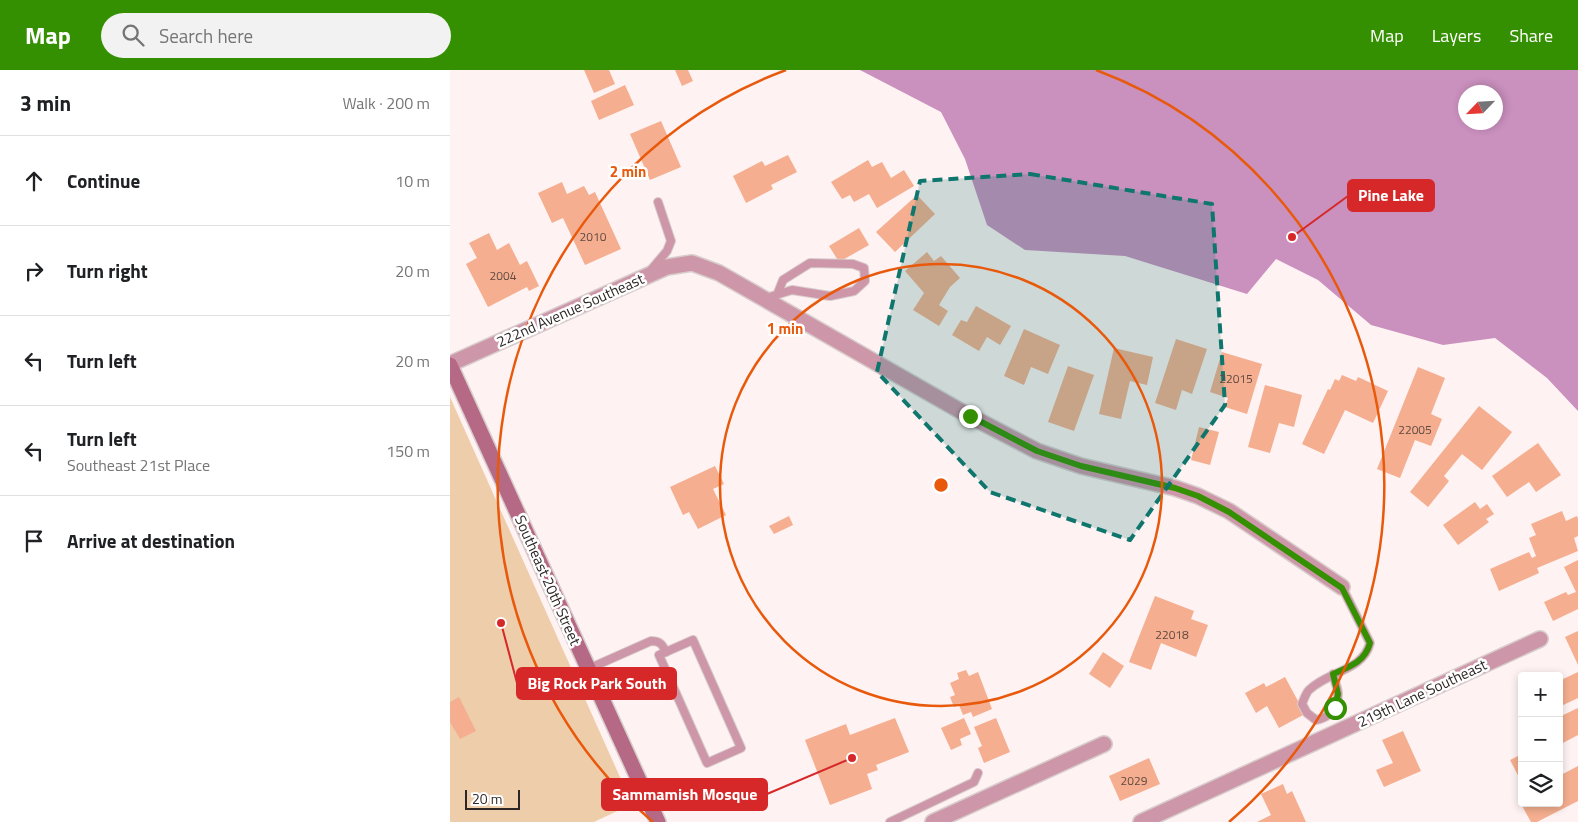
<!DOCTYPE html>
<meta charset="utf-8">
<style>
body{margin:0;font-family:"Titillium Web",sans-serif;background:#f2f2f2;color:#202124}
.controls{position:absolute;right:15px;bottom:15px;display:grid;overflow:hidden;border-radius:5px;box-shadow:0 2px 8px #0003}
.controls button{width:45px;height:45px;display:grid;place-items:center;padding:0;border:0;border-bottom:1px solid #e0e0e0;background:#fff;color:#202124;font:25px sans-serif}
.compass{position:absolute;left:1008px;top:15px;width:45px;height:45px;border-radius:50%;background:#fff;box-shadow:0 2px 8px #0003;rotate:245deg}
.scale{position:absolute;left:15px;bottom:12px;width:55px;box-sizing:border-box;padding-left:5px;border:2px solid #2c2726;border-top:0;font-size:14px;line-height:18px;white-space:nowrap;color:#2c2726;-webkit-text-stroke:4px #fff;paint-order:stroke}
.stop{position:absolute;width:15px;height:15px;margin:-11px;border:4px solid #359001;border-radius:50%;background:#fff}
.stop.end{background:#359001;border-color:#fff;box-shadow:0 1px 5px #0008}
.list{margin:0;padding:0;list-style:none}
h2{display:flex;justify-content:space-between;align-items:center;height:65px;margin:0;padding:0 20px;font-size:21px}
h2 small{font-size:16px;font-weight:400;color:#757577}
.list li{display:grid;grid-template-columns:32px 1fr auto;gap:15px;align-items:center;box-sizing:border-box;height:90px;padding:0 20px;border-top:1px solid #e0e0e0}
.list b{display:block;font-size:19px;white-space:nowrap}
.list p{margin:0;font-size:16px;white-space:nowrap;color:#757577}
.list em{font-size:16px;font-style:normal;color:#757577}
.icon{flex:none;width:28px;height:28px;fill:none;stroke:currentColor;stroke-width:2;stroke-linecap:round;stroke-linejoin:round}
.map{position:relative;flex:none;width:1128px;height:752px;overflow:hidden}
header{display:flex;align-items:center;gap:30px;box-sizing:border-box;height:70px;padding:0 25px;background:#359001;color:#fff}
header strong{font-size:24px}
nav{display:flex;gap:28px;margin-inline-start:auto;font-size:18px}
.search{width:350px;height:45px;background:#f2f2f2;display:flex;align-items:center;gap:12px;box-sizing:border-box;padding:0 18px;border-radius:28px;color:#757577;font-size:19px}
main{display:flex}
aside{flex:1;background:#fff}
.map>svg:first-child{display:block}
</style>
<header>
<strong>Map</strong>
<div class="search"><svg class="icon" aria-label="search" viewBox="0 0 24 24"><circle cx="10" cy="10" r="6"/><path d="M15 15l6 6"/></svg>Search here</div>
<nav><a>Map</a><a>Layers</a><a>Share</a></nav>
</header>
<main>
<aside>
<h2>3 min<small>Walk · 200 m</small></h2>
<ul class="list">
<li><svg class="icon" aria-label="ahead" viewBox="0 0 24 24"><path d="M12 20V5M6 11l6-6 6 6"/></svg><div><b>Continue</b></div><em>10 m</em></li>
<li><svg class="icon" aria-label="right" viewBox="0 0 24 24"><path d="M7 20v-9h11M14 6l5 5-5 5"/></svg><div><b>Turn right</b></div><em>20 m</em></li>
<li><svg class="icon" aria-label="left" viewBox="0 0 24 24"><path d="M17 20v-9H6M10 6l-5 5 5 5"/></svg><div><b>Turn left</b></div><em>20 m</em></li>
<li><svg class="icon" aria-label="left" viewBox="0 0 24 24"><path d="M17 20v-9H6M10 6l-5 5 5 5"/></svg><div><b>Turn left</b><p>Southeast 21st Place</p></div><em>150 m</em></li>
<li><svg class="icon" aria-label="arrive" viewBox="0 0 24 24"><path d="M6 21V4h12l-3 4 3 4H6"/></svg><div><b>Arrive at destination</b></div></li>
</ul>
</aside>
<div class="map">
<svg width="1128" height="752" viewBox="0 0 1128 752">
<rect width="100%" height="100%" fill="#fef2f2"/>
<polygon fill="#eecdaa" points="0,327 182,734 144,752 0,752"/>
<path fill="#ca90be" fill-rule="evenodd" d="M 410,0 L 1128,0 L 1128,341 L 1097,308 L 1045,268 L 993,275 L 921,255 L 868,210 L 826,189 L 797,224 L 675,186 L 575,180 L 537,155 L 515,89 L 491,42 ZM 1016,22 L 1046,22 L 1046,52 L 1016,52 Z"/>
<g fill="#f5ae8f">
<polygon points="134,0 159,0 165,14 144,23"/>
<polygon points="225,0 238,0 243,11 232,16"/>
<polygon points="175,15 184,35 149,50 141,31"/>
<polygon points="211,51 231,97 200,110 180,64"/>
<polygon points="338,85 347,102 321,115 323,119 296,133 283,106 312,91 315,96"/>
<polygon points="418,90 422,97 432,92 441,108 454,100 464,116 427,138 419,124 404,132 400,125 392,129 381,112"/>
<polygon points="112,112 117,124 134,116 139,125 145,122 171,179 135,195 113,148 102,153 88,123"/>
<polygon points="467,125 485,144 445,182 426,162"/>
<polygon points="409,158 419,175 389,192 379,176"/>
<polygon points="39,163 47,180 59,173 70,195 77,191 89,216 79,221 77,217 38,237 16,194 27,188 19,173"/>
<polygon points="477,182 484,191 491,186 510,208 500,217 489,235 498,241 489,256 463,240 474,223 455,201"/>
<polygon points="526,236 561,256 550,275 537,267 529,281 502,265 511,250 517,252"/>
<polygon points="574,259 610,275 598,304 581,297 574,315 554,306"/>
<polygon points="726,269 757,279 742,324 732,320 726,340 705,333"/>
<polygon points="664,278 703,287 697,315 680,311 671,349 649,344"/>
<polygon points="772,282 812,294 797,344 775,337 778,328 760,322"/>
<polygon points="618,296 644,305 624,361 598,352"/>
<polygon points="968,297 995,308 981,344 992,349 981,376 965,370 950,408 927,399"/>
<polygon points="892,305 906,311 908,307 938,321 923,353 895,340 874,384 852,374 878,319 880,320 885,309 889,311"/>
<polygon points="815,315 852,325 844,357 829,353 820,383 798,377"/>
<polygon points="1029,336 1062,362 1032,400 1012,384 994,406 999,411 978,437 960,422"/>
<polygon points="749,357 769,362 760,395 741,390"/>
<polygon points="1088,373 1111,405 1086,422 1079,412 1057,427 1042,406"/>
<polygon points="265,396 274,414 263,419 276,445 248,459 239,442 233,445 220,417"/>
<polygon points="1025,432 1030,439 1037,434 1044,444 1036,449 1039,452 1008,475 993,455"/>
<polygon points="1112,441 1116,451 1127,446 1128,449 1128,466 1124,468 1128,481 1087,498 1089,503 1049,521 1040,499 1079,482 1082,488 1086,486 1079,468 1086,465 1081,454"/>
<polygon points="339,446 343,455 324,464 319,456"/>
<polygon points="1128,490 1128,539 1103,551 1094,532 1116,522 1118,525 1126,522 1114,497"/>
<polygon points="705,526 744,541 741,549 758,555 746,587 711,573 701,600 679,592"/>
<polygon points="1128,561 1128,595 1115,567"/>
<polygon points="653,582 674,596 660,618 639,604"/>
<polygon points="516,600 519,606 528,602 542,639 523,647 521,642 513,645 509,635 504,637 500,627 505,625 500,613 509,609 507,603"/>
<polygon points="1128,602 1128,628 1109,637 1109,611"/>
<polygon points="835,607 855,644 829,658 817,636 806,643 795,623 814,613 816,617"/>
<polygon points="9,627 26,661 10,669 0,652 0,632"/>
<polygon points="1128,638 1128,665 1109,675 1109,647"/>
<polygon points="445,648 459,682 426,695 428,700 417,704 422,719 380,735 355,670 396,654 400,665"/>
<polygon points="514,648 521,664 510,669 512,675 501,680 491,658"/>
<polygon points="546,648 560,682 534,693 528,678 532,676 524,657"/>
<polygon points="953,661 971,701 934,717 926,700 943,693 932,670"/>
<polygon points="1072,684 1072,708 1070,709 1060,690"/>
<polygon points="699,688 710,714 670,731 659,706"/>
<polygon points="1128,696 1128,731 1087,752 1081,752 1071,734 1109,733 1109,706"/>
<polygon points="833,714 837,724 842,721 856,752 807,752 821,745 811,724"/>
</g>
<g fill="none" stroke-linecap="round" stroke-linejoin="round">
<g stroke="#d8cdcd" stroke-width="10">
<g id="lane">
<polyline points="200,201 217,181 221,171 208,132"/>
<polyline points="316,228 342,220 380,226 404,221 415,211 414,198 403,194 360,193 333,210 327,225"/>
<polygon points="243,570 291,678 257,693 209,585"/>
<path d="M 138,599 L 201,571 C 210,571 212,574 216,582"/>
<path d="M 883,604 C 884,610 888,618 888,624 C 888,638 879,648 866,650 L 857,643 L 852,634 C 854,629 856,623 859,620 C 878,601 913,601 920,573 L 892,517"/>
<polyline points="440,752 524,712 528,703"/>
</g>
</g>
<g stroke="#d8cdcd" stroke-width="18">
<g id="street">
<polyline points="0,294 217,197 242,193 269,203 514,343 587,381 631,396 725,418 748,426 779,441 892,517"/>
<polyline points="483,752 654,674"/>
<polyline points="691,752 1090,569"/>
</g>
</g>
<g stroke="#d8cdcd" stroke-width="18">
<polyline id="secondary" points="0,295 208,752"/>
</g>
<use href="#lane" stroke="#ce97a9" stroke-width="8"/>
<use href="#street" stroke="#ce97a9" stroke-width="15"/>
<use href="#secondary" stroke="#b66984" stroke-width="15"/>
</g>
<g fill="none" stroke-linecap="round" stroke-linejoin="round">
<path stroke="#359001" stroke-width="6" d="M 520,346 L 587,381 L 631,396 L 725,418 L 748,426 L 779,442 L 892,518 L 920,573 C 915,592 899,597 883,604 L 888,624 L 885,638"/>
</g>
<path fill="#0f766e" fill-opacity="0.2" stroke="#0f766e" stroke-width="4" stroke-dasharray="10 6" stroke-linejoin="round" d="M 580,104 L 762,134 L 775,335 L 680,470 L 540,422 L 427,302 L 470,111 Z"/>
<g fill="none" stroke="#e8590c" stroke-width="2.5">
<circle cx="491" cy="415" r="221"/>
<path d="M203 752A443 443 0 0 1 336 0M646 0A443 443 0 0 1 779 752"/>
</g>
<g text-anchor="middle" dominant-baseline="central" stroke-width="5" stroke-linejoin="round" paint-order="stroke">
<g font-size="12" fill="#5e4940">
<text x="143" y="166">2010</text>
<text x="53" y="205">2004</text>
<text x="786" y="308">22015</text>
<text x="965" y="359">22005</text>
<text x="722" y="564">22018</text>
<text x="684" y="710">2029</text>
</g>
<g font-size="15" fill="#2c2726" stroke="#fff">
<text transform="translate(120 240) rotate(-24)">222nd Avenue Southeast</text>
<text transform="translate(98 510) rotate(66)">Southeast 20th Street</text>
<text transform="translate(972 623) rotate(-25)">219th Lane Southeast</text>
</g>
</g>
<circle cx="491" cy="415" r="8" fill="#e8590c" stroke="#fff" stroke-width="2.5"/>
<g font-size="15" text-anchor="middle" font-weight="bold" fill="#e8590c" stroke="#fff" stroke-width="5" stroke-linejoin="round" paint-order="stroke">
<text x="178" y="107">2 min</text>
<text x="335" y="264">1 min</text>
</g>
<path fill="none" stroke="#d62828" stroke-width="2" d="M842 167L898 126M51 553L67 613M402 688L317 724"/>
<g fill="#d62828" stroke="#fff" stroke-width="2">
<circle cx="842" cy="167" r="5"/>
<circle cx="51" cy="553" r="5"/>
<circle cx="402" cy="688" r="5"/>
</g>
<g fill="#d62828" stroke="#d62828" stroke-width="2">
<rect x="898" y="110" width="86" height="31" rx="5"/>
<rect x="67" y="598" width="159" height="31" rx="5"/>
<rect x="152" y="709" width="165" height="31" rx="5"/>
</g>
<g font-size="16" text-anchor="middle" font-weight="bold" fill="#fff">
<text x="941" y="131">Pine Lake</text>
<text x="147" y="619">Big Rock Park South</text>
<text x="235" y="730">Sammamish Mosque</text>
</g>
</svg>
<div class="controls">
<button>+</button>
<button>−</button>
<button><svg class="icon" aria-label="layers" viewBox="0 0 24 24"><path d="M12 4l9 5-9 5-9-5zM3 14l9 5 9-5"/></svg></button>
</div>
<svg class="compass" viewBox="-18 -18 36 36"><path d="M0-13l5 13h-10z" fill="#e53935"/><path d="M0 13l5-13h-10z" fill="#757577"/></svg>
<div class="scale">20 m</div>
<div class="stop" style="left:885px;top:638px"></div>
<div class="stop end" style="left:520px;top:346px"></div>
</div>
</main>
